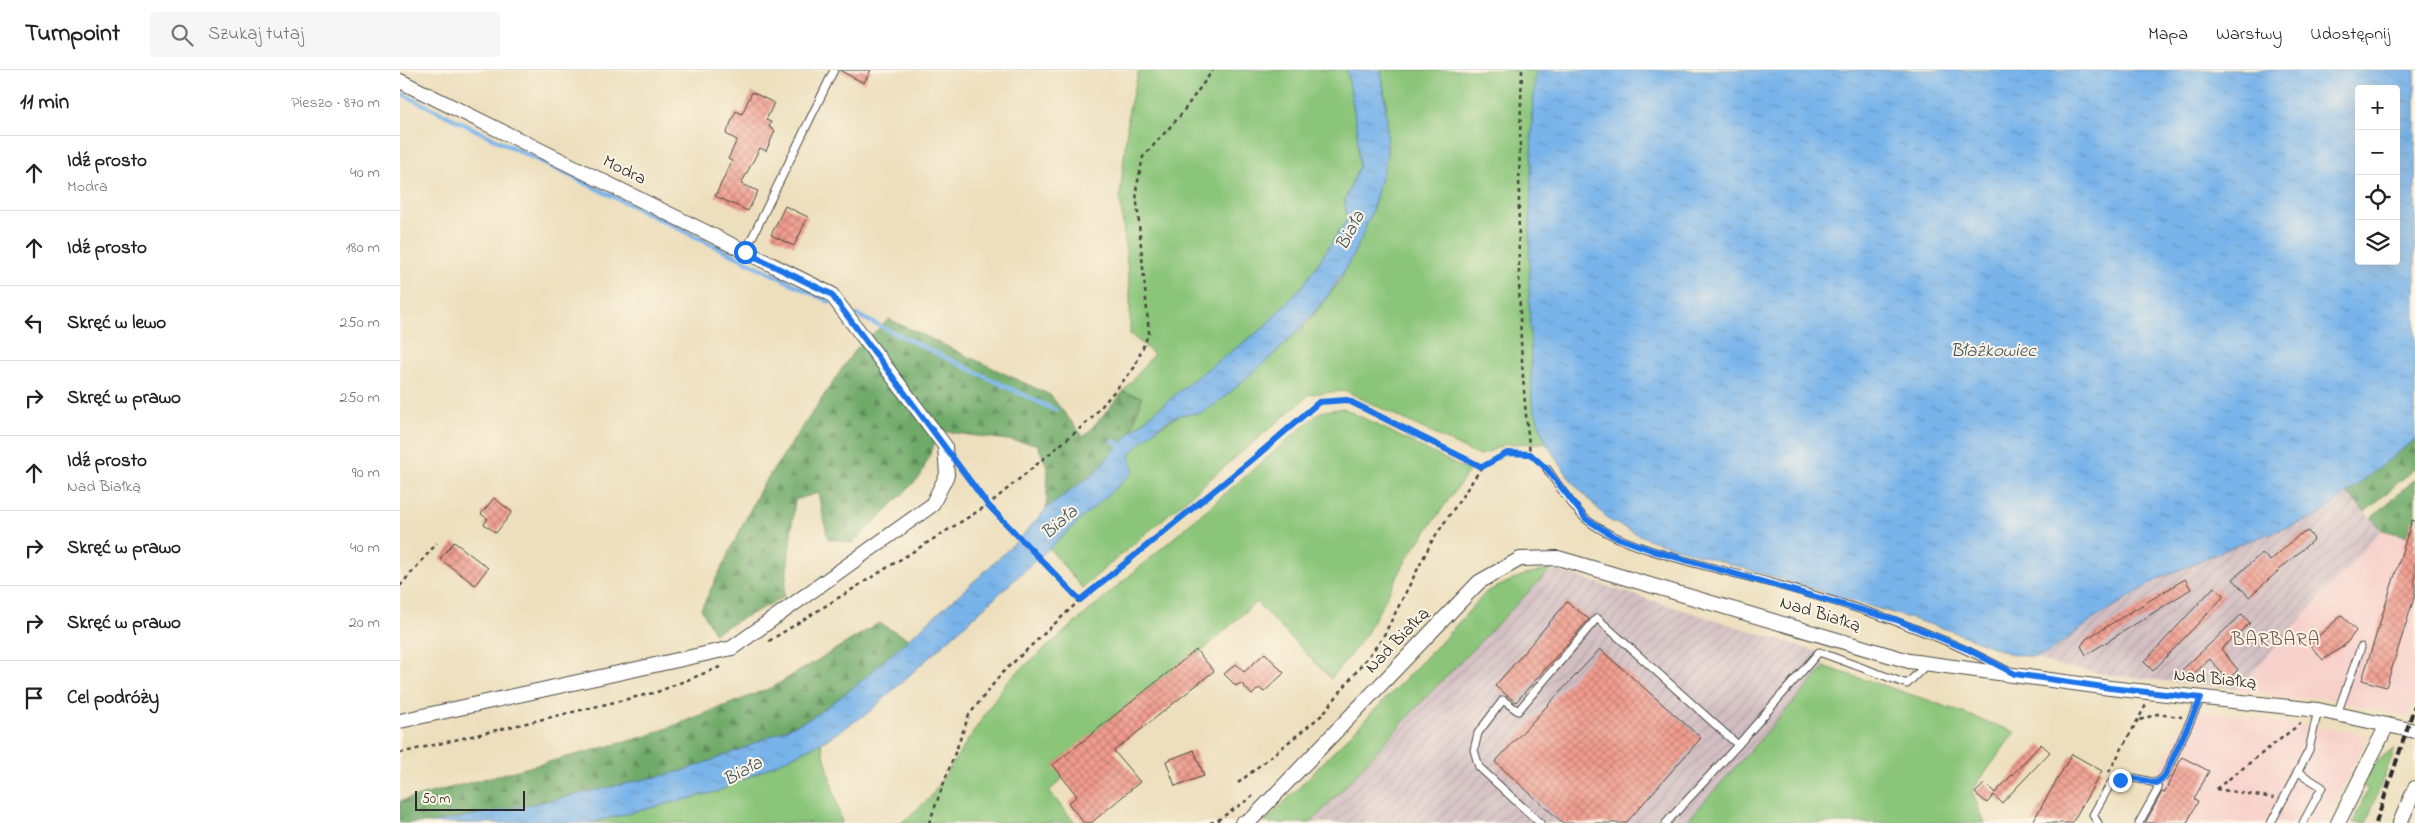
<!DOCTYPE html>
<html lang="pl">
<meta charset="utf-8">
<style>
body{margin:0;font-family:"Indie Flower",sans-serif;background:#f6f6f6;color:#222}
.controls{position:absolute;right:15px;top:15px;display:grid;overflow:hidden;border-radius:5px;box-shadow:0 5px 20px #0002}
.controls button{width:45px;height:45px;display:grid;place-items:center;padding:0;border:0;border-bottom:1px solid #e0e0e0;background:#fff;color:#222;font:25px sans-serif}
.scale{position:absolute;left:15px;bottom:12px;width:110px;box-sizing:border-box;padding-left:5px;border:2px solid #2b2b2b;border-top:0;font-size:14px;line-height:18px;white-space:nowrap;color:#2b2b2b;-webkit-text-stroke:4px #fcf5e5;paint-order:stroke}
.stop{position:absolute;width:15px;height:15px;margin:-11px;border:4px solid #1a73e8;border-radius:50%;background:#fff}
.stop.end{background:#1a73e8;border-color:#fff;box-shadow:0 1px 5px #0008}
.list{margin:0;padding:0;list-style:none}
h2{display:flex;justify-content:space-between;align-items:center;height:65px;margin:0;padding:0 20px;font-size:21px}
h2 small{font-size:16px;font-weight:400;color:#767676}
.list li{display:grid;grid-template-columns:32px 1fr auto;gap:15px;align-items:center;box-sizing:border-box;height:75px;padding:0 20px;border-top:1px solid #e0e0e0}
.list b{display:block;font-size:19px;white-space:nowrap}
.list p{margin:0;font-size:16px;white-space:nowrap;color:#767676}
.list em{font-size:16px;font-style:normal;color:#767676}
.icon{flex:none;width:28px;height:28px;fill:none;stroke:currentColor;stroke-width:2;stroke-linecap:round;stroke-linejoin:round}
.map{position:relative;flex:none;width:2015px;height:753px;overflow:hidden}
header{display:flex;align-items:center;gap:30px;box-sizing:border-box;height:70px;padding:0 25px;background:#fff;border-bottom:1px solid #e0e0e0}
header strong{font-size:24px}
nav{display:flex;gap:28px;margin-inline-start:auto;font-size:18px}
.search{width:350px;height:45px;background:#f6f6f6;display:flex;align-items:center;gap:12px;box-sizing:border-box;padding:0 18px;border-radius:5px;color:#767676;font-size:19px}
main{display:flex}
aside{flex:1;background:#fff}
.map>svg:first-child{display:block}
</style>
<header>
<strong>Turnpoint</strong>
<div class="search"><svg class="icon" aria-label="search" viewBox="0 0 24 24"><circle cx="10" cy="10" r="6"/><path d="M15 15l6 6"/></svg>Szukaj tutaj</div>
<nav><a>Mapa</a><a>Warstwy</a><a>Udostępnij</a></nav>
</header>
<main>
<aside>
<h2>11 min<small>Pieszo · 870 m</small></h2>
<ul class="list">
<li><svg class="icon" aria-label="ahead" viewBox="0 0 24 24"><path d="M12 20V5M6 11l6-6 6 6"/></svg><div><b>Idź prosto</b><p>Modra</p></div><em>40 m</em></li>
<li><svg class="icon" aria-label="ahead" viewBox="0 0 24 24"><path d="M12 20V5M6 11l6-6 6 6"/></svg><div><b>Idź prosto</b></div><em>180 m</em></li>
<li><svg class="icon" aria-label="left" viewBox="0 0 24 24"><path d="M17 20v-9H6M10 6l-5 5 5 5"/></svg><div><b>Skręć w lewo</b></div><em>250 m</em></li>
<li><svg class="icon" aria-label="right" viewBox="0 0 24 24"><path d="M7 20v-9h11M14 6l5 5-5 5"/></svg><div><b>Skręć w prawo</b></div><em>250 m</em></li>
<li><svg class="icon" aria-label="ahead" viewBox="0 0 24 24"><path d="M12 20V5M6 11l6-6 6 6"/></svg><div><b>Idź prosto</b><p>Nad Białką</p></div><em>90 m</em></li>
<li><svg class="icon" aria-label="right" viewBox="0 0 24 24"><path d="M7 20v-9h11M14 6l5 5-5 5"/></svg><div><b>Skręć w prawo</b></div><em>40 m</em></li>
<li><svg class="icon" aria-label="right" viewBox="0 0 24 24"><path d="M7 20v-9h11M14 6l5 5-5 5"/></svg><div><b>Skręć w prawo</b></div><em>20 m</em></li>
<li><svg class="icon" aria-label="arrive" viewBox="0 0 24 24"><path d="M6 21V4h12l-3 4 3 4H6"/></svg><div><b>Cel podróży</b></div></li>
</ul>
</aside>
<div class="map">
<svg width="2015" height="753" viewBox="0 0 2015 753">
<defs>
<pattern id="industrial-furrows" width="10" height="10" patternUnits="userSpaceOnUse" patternTransform="scale(1.25)"><rect width="10" height="10" fill="#d2bec2"/><path d="M-1 1l2-2M0 10L10 0M9 11l2-2" fill="none" stroke="#b4a3a7"/></pattern>
<pattern id="forest-firs" width="22" height="20" patternUnits="userSpaceOnUse" patternTransform="scale(1.25)"><rect width="22" height="20" fill="#6faa69"/><path d="M5 1l3.5 6h-7zM16 11l3.5 6h-7z" fill="#5b8b57"/></pattern>
<pattern id="water-ripples" width="26" height="14" patternUnits="userSpaceOnUse" patternTransform="scale(1.25)"><rect width="26" height="14" fill="#78b4ea"/><path d="M2 4q2-2 4 0t4 0M15 11q2-2 4 0t4 0" fill="none" stroke="#6393be"/></pattern>
<pattern id="building-cross-hatch" width="8" height="8" patternUnits="userSpaceOnUse" patternTransform="scale(1.25)"><rect width="8" height="8" fill="#f19c8e"/><path d="M0 0l8 8M0 8l8-8" fill="none" stroke="#c37f74"/></pattern>
</defs>
<rect width="100%" height="100%" fill="#fcf5e5"/>
<filter id="ink" filterUnits="userSpaceOnUse"><feTurbulence type="fractalNoise" baseFrequency=".02" numOctaves="2"/><feDisplacementMap in="SourceGraphic" scale="10" xChannelSelector="R" yChannelSelector="G"/><feConvolveMatrix kernelMatrix="1 2 1 2 8 2 1 2 1" color-interpolation-filters="sRGB"/></filter>
<filter id="wash" filterUnits="userSpaceOnUse"><feTurbulence type="fractalNoise" baseFrequency=".0096" numOctaves="4" result="noise"/><feDisplacementMap in="SourceGraphic" scale="20" xChannelSelector="R" yChannelSelector="G"/><feGaussianBlur stdDeviation="1.12" result="paint"/><feColorMatrix in="noise" values="0 0 0 0 0 0 0 0 0 0 0 0 0 0 0 0 0 1.4 0 .05"/><feComposite in="paint" operator="in"/></filter>
<g filter="url(#wash)">
<rect width="100%" height="100%" fill="#eddfbd"/>
<g fill="#f7d0ca">
<polygon points="1982,460 2015,468 2015,629 2009,648 1921,627 1893,629 1837,619"/>
<polygon points="1790,639 1968,665 1925,753 1733,753"/>
</g>
<g fill="url(#industrial-furrows)">
<polygon points="1947,423 1982,460 1837,619 1710,605 1659,596 1633,587 1647,584 1694,549 1758,509 1837,475 1917,447"/>
<polygon points="1151,499 1419,582 1425,597 1285,753 911,753 1029,624"/>
</g>
<g fill="#8ac579" stroke="#5a7852">
<polygon points="739,0 947,0 957,59 959,96 945,130 947,150 905,213 862,259 794,309 731,362 742,327 723,322 754,284 730,264 730,222 720,126 729,39"/>
<polygon points="981,0 1136,0 1132,46 1132,332 1146,373 1106,374 1079,386 946,321 910,324 682,518 649,478 732,402 730,384 749,364 779,345 803,342 836,316 876,283 907,253 940,211 974,136 987,81 986,31"/>
<polygon points="943,338 1069,401 1008,487 967,563 931,609 856,532 649,721 675,753 501,753 530,728 606,612 920,342"/>
<polygon points="1151,499 1029,624 911,753 864,753 1044,569 1086,522 1121,506"/>
<polygon points="1425,597 1525,629 1615,662 1572,721 1585,753 1285,753"/>
<polygon points="421,673 442,753 189,753 316,722"/>
<polygon points="1995,679 1966,753 1953,753 1968,719 1961,715 1980,688"/>
</g>
<g fill="url(#forest-firs)" stroke="#4d6a4a">
<polygon points="489,249 650,325 684,367 723,322 742,327 731,362 693,404 646,439 648,399 637,374 540,361 520,407 453,473 428,469 418,423 395,430 384,527 314,563 301,539 361,418 454,281"/>
<polygon points="2015,369 2015,398 1965,442 1947,423"/>
<polygon points="2015,409 2015,468 1982,460 1971,448"/>
<polygon points="479,553 509,569 453,618 411,648 342,679 283,701 138,733 31,753 0,753 0,731 247,666 373,617"/>
</g>
<g fill="url(#water-ripples)" stroke="#52708a" fill-rule="evenodd">
<path d="M 947,0 L 981,0 C 985,26 988,53 987,79 C 987,91 982,105 979,116 C 960,194 917,248 857,299 C 842,311 819,334 803,342 C 797,345 788,343 781,345 C 763,349 743,371 730,384 L 733,402 L 468,643 L 421,673 L 316,722 L 189,753 L 31,753 L 138,733 L 283,701 L 342,679 L 411,648 L 453,618 L 579,507 L 623,465 L 646,439 L 693,404 L 731,362 L 794,309 L 862,259 L 905,213 L 947,150 L 945,130 L 959,96 L 957,59 Z"/>
<path d="M 1136,0 L 2015,0 L 2015,369 L 1917,447 L 1837,475 L 1758,509 L 1694,549 L 1646,584 L 1633,587 L 1608,583 L 1549,560 L 1250,470 L 1209,450 L 1173,413 L 1146,373 L 1132,332 L 1129,219 L 1132,46 ZM 1959,19 L 1996,19 L 1996,191 L 1959,191 Z"/>
</g>
<g fill="none" stroke-linecap="round" stroke-linejoin="round">
<g stroke="#78b4ea" stroke-width="4.5">
<polyline points="0,23 430,232"/>
<polyline points="457,245 655,340"/>
<polyline points="713,371 724,377"/>
</g>
</g>
<g id="blocks">
<g fill="url(#building-cross-hatch)">
<polygon points="439,0 471,0 464,13"/>
<polygon points="352,22 374,33 366,50 371,52 369,57 375,61 366,81 360,78 341,114 358,121 348,141 315,126 332,91 328,89 337,70 326,64 336,41 342,44"/>
<polygon points="385,136 408,147 394,176 371,165"/>
<polygon points="94,428 112,442 96,463 84,454 88,449 81,444"/>
<polygon points="2012,450 2015,451 2015,525 1986,617 1962,610"/>
<polygon points="1908,461 1914,469 1849,527 1833,509 1862,483 1870,491 1899,465"/>
<polygon points="54,472 88,498 75,515 40,489"/>
<polygon points="1785,509 1791,519 1686,585 1681,576 1686,569"/>
<polygon points="1814,517 1824,526 1753,601 1744,592"/>
<polygon points="1167,532 1189,549 1116,632 1095,616"/>
<polygon points="1842,544 1850,553 1821,579 1838,600 1827,610 1810,589 1789,608 1782,600"/>
<polygon points="1942,545 1956,561 1945,575 1923,590 1909,574"/>
<polygon points="1200,579 1301,668 1226,753 1163,753 1095,692"/>
<polygon points="796,580 814,601 714,681 740,712 691,753 684,753 668,733 677,726 653,695"/>
<polygon points="865,583 884,603 864,622 859,618 852,625 841,613 836,616 824,604 836,594 844,602"/>
<polygon points="1641,674 1650,682 1602,733 1594,725 1587,733 1575,723 1585,713 1595,723"/>
<polygon points="794,680 804,706 775,716 766,691"/>
<polygon points="1672,684 1702,701 1672,753 1632,753"/>
<polygon points="1782,687 1809,701 1794,729 1798,731 1787,753 1745,753 1762,722 1764,723"/>
</g>
</g>
</g>
<g filter="url(#ink)">
<use href="#blocks" fill-opacity="0" stroke="#484641" stroke-width="1"/>
<g fill="none" stroke-linecap="round" stroke-linejoin="round">
<g stroke="#484641" stroke-width="9">
<g id="service">
<polyline points="345,182 434,0"/>
<path d="M 1147,399 C 1158,414 1172,438 1187,450 C 1225,481 1322,499 1372,513 C 1454,536 1530,559 1606,600"/>
<polyline points="1937,644 1961,577"/>
<polyline points="1898,702 1922,717 1903,753"/>
<polyline points="1756,713 1764,707 1801,628"/>
<polyline points="1140,753 1079,697 1074,680 1078,663 1103,630 1118,641 1197,548 1338,675"/>
<polyline points="1266,753 1338,675 1419,582 1507,614 1527,594"/>
<polyline points="1698,753 1693,745 1711,713 1734,708 1756,713"/>
<polyline points="1739,753 1758,719 1756,713"/>
<polyline points="1871,753 1909,680 1918,640"/>
</g>
</g>
<g stroke="#484641" stroke-width="16">
<g id="minor">
<polyline points="0,11 431,224 545,376 547,405 532,435 332,578 0,651"/>
<polyline points="842,753 851,750 1079,512 1120,489 1158,488 1509,591 1710,618 1918,640 2015,661"/>
<polyline points="1938,753 1987,655"/>
<polyline points="2000,753 2015,718"/>
</g>
</g>
<g stroke="#484641" stroke-width="2.5" stroke-dasharray="4 4" stroke-linecap="butt">
<path d="M 1122,0 C 1118,128 1115,256 1130,383"/>
<polyline points="561,398 588,435 680,530"/>
<polyline points="0,516 37,473"/>
<polyline points="369,571 588,435 690,350 734,298 749,263 736,121 743,87 779,47 813,0"/>
<polyline points="1740,650 1757,644 1782,647"/>
<polyline points="0,683 257,622 320,597"/>
<polyline points="1709,702 1746,635"/>
<polyline points="838,713 922,645 982,569 1032,471 1082,397 1107,383 1130,383 1140,393"/>
<polyline points="1816,719 1901,653"/>
<polyline points="1816,719 1874,728"/>
<polyline points="529,753 569,645 602,603 680,530 853,389 919,332 947,330 1082,397"/>
<polyline points="810,753 818,750 853,726"/>
</g>
<use href="#service" stroke="#fff" stroke-width="7"/>
<use href="#minor" stroke="#fff" stroke-width="14"/>
<polyline stroke="#2b2b2b" stroke-width="4" stroke-dasharray="8 4" stroke-linecap="butt" points="1976,753 2015,635"/>
</g>
</g>
<g fill="none" stroke-linecap="round" stroke-linejoin="round" filter="url(#ink)">
<polyline stroke="#1a73e8" stroke-width="6" points="345,182 431,224 588,435 680,530 853,389 919,332 947,330 1082,397 1107,383 1130,384 1147,399 1186,449 1213,466 1254,481 1497,550 1569,580 1615,604 1710,618 1801,628 1764,707 1756,713 1734,708 1720,710"/>
</g>
<g text-anchor="middle" dominant-baseline="central" stroke-width="4" stroke-linejoin="round" paint-order="stroke">
<g font-size="18" fill="#2b2b2b" stroke="#fcf5e5">
<text transform="translate(224 101) rotate(26)">Modra</text>
<text transform="translate(1420 545) rotate(17)">Nad Białką</text>
<text transform="translate(998 571) rotate(-46)">Nad Białką</text>
<text transform="translate(1815 610) rotate(6)">Nad Białką</text>
</g>
<g font-size="19" font-style="italic" fill="#425464" stroke="#fcf5e5">
<text transform="translate(951 161) rotate(-62)">Biała</text>
<text x="1593" y="281">Błażkowiec</text>
<text transform="translate(660 453) rotate(-41)">Biała</text>
<text transform="translate(343 702) rotate(-29)">Biała</text>
</g>
<g font-size="19" letter-spacing="1" fill="#70534e" stroke="#fcf5e5">
<text x="1876" y="570">BARBARA</text>
</g>
</g>
</svg>
<div class="controls">
<button>+</button>
<button>−</button>
<button><svg class="icon" aria-label="locate" viewBox="0 0 24 24"><circle cx="12" cy="12" r="6"/><path d="M12 2v4M12 18v4M2 12h4M18 12h4"/></svg></button>
<button><svg class="icon" aria-label="layers" viewBox="0 0 24 24"><path d="M12 4l9 5-9 5-9-5zM3 14l9 5 9-5"/></svg></button>
</div>
<div class="scale">50 m</div>
<div class="stop" style="left:345px;top:182px"></div>
<div class="stop end" style="left:1720px;top:710px"></div>
</div>
</main>
